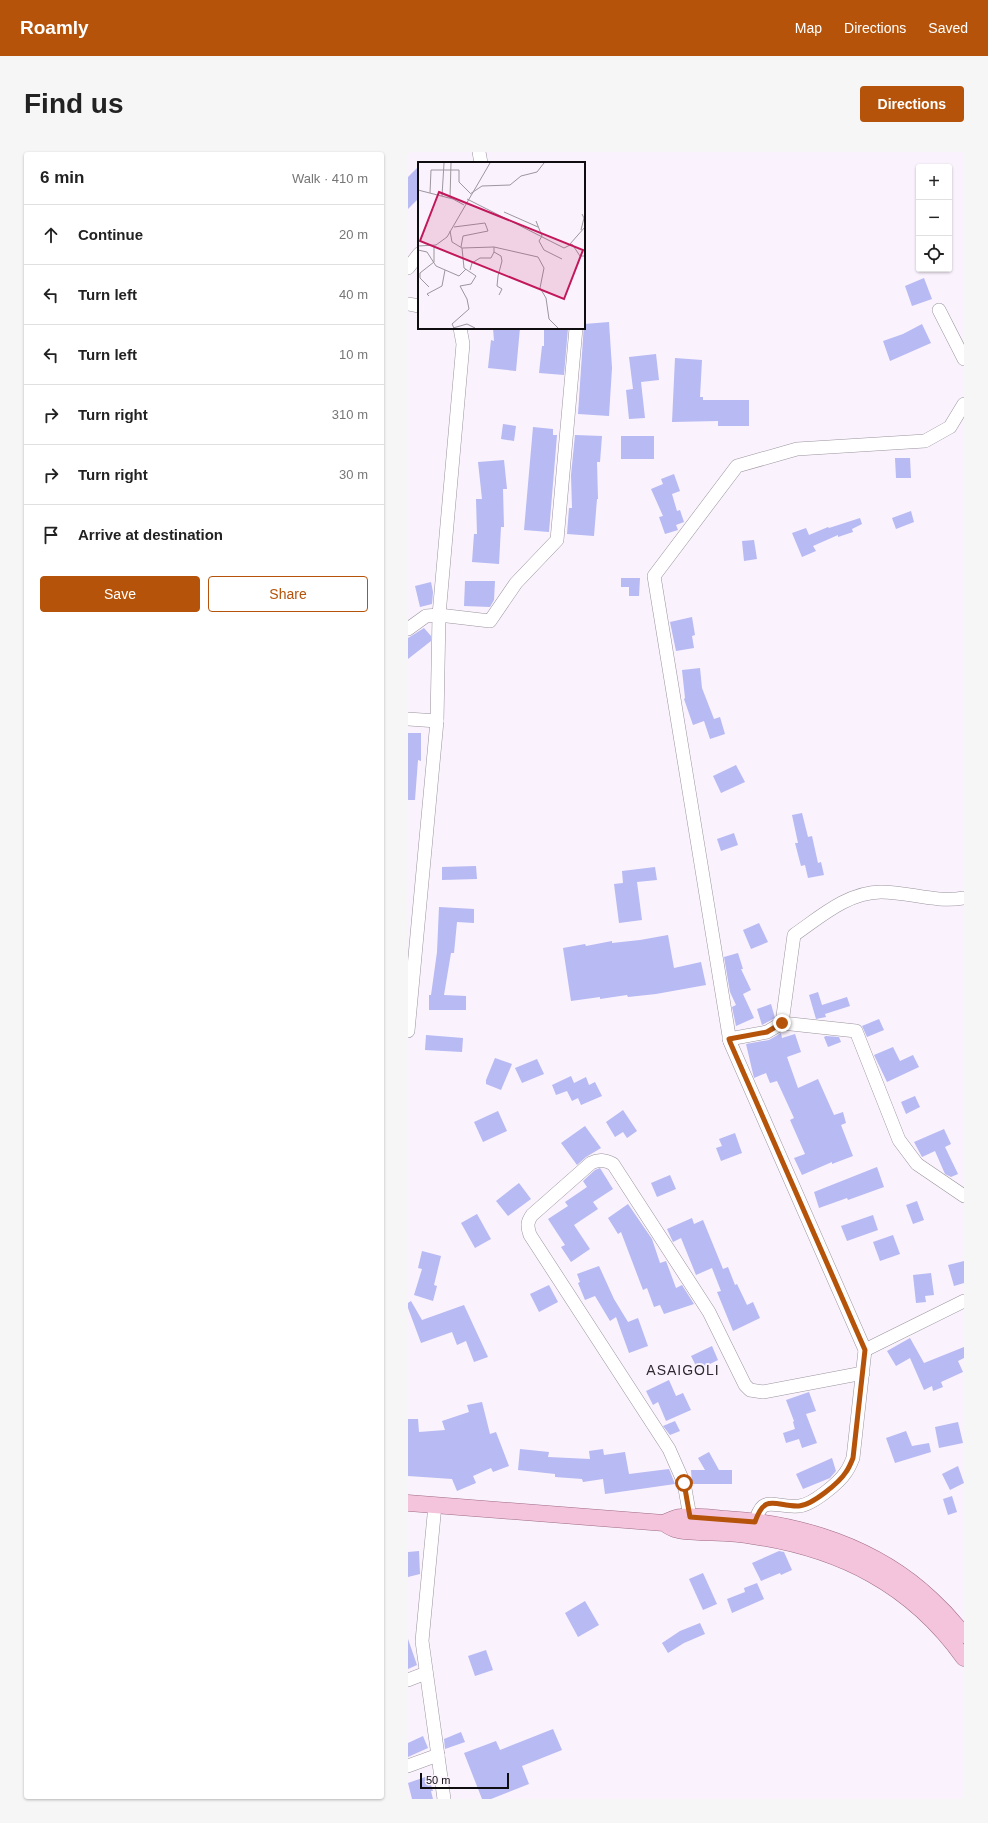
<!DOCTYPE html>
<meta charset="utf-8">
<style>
body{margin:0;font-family:Helvetica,sans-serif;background:#f6f6f6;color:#222}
.controls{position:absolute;right:12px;top:12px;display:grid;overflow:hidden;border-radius:4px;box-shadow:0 1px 3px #0004}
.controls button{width:36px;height:36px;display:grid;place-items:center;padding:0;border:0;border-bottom:1px solid #e0e0e0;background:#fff;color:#222;font:20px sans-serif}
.scale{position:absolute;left:12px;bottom:10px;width:89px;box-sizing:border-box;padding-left:4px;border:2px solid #0f0d10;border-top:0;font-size:11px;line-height:14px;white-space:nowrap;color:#0f0d10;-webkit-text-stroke:3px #faf2fd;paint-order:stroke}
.stop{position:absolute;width:12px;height:12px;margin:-9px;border:3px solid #b45309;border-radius:50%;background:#fff}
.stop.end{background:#b45309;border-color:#fff;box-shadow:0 1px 4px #0008}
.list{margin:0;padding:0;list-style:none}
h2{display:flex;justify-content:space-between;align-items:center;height:52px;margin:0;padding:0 16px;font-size:17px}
h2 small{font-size:13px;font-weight:400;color:#767676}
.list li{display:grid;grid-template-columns:26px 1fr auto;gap:12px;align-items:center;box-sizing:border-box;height:60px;padding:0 16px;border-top:1px solid #e0e0e0}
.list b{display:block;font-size:15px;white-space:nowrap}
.list em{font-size:13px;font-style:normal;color:#767676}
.actions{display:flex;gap:8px;padding:12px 16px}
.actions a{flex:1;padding:9px 0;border:1px solid #b45309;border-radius:4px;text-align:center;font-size:14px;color:#b45309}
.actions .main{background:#b45309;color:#fff}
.icon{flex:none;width:22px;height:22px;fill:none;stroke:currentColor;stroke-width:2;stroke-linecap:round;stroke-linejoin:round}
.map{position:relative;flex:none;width:556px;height:1647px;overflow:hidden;border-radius:4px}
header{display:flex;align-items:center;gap:24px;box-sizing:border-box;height:56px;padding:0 20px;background:#b45309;color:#fff}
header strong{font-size:19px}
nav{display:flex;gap:22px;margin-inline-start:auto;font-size:14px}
.intro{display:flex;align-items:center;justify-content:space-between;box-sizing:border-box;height:96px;padding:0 24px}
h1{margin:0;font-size:28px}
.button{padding:10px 18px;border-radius:4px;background:#b45309;color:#fff;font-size:14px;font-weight:700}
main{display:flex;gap:24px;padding:0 24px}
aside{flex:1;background:#fff;border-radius:4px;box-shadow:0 1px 3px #0004}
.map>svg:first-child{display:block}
</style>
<header>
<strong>Roamly</strong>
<nav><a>Map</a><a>Directions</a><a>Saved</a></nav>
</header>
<div class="intro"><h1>Find us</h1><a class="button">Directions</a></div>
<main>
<aside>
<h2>6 min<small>Walk · 410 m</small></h2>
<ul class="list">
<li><svg class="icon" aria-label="ahead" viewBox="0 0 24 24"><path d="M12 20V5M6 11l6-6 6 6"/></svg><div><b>Continue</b></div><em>20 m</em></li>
<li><svg class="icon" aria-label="left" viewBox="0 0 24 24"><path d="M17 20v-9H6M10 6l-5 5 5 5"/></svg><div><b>Turn left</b></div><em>40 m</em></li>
<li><svg class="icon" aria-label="left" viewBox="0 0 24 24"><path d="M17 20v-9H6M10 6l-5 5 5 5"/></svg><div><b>Turn left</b></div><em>10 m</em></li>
<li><svg class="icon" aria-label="right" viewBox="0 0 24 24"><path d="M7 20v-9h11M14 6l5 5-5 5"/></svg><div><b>Turn right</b></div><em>310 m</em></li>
<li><svg class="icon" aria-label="right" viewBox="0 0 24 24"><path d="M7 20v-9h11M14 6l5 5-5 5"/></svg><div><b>Turn right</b></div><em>30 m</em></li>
<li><svg class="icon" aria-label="arrive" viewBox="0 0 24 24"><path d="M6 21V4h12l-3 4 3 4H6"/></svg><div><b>Arrive at destination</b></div></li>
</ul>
<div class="actions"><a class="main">Save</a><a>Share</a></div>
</aside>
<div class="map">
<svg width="556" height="1647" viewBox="0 0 556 1647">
<rect width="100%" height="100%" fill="#faf2fd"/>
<g fill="#b7baf3">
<polygon points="11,14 11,46 0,57 0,25"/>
<polygon points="516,126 524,147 504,154 497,134"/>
<polygon points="201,170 204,216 201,264 170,262 176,172"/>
<polygon points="514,172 523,191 482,209 475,189 495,182"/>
<polygon points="85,176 112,176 108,219 80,216 83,188 86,189"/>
<polygon points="136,176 160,176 156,223 131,221 134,194 136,194"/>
<polygon points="248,202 251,228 233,230 237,266 221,267 218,238 225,237 221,205"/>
<polygon points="267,206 294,208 292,245 295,245 295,248 341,248 341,274 310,274 310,269 264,270"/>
<polygon points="95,272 108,274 106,289 93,287"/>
<polygon points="125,275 145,277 145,283 149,283 141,380 116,378"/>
<polygon points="167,283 194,284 192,310 189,310 190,347 189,347 186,384 159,382 161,356 164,356 163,323"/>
<rect x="213" y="284" width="33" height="23"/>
<polygon points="487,306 502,306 503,326 488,326"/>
<polygon points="96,308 99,337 95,337 96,375 93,375 91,412 64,410 66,382 69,382 68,347 74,347 70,310"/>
<polygon points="266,322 272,339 264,342 269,359 272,358 276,370 268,373 270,378 257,382 251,365 255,364 243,337 255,332 253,327"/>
<polygon points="503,359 506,370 488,377 484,366"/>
<polygon points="452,366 454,372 444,377 445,380 430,385 430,383 405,394 408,399 394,405 384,381 398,376 401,383 420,375 421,376"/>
<polygon points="346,388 349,407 336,409 334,389"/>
<polygon points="213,426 232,426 231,444 221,444 221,435 213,435"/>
<polygon points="57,429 87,429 86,448 82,455 56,454"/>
<polygon points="23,430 25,440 24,452 12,455 7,434"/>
<polygon points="284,465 287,483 284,484 286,496 268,499 262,470"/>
<polygon points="16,476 23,484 23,489 0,507 0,486"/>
<polygon points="292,516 294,536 306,567 312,565 317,582 302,587 296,569 285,573 276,547 277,546 274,518"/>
<polygon points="0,581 13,581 13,609 10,608 7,648 0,648"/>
<polygon points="328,613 337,630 313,641 305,624"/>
<polygon points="394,661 400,685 404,684 410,711 413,710 416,723 400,726 397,713 393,714 387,691 390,691 384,663"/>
<polygon points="326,681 330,693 313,699 309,687"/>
<polygon points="68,714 69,727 34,728 34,715"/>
<polygon points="247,715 249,728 229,730 234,768 211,771 206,732 215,731 214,719"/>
<polygon points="31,755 66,757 66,771 49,770 46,801 43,801 36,843 58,844 58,858 21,858 21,843 23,843 29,800"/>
<polygon points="351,771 360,790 343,797 335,778"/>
<polygon points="260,783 266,816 293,810 298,833 248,842 220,845 219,843 192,847 192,845 163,849 155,796 177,792 178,794 204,789 204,791 232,788"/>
<polygon points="330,801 335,817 333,817 343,838 335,842 346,866 328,874 324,855 328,853 322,840 316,805"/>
<polygon points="410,840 414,853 439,845 442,854 417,862 418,865 408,867 401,843"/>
<polygon points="363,852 367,866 354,873 349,857"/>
<polygon points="471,867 476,878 459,885 454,874"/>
<polygon points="373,881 374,886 387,882 393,900 379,905 390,936 410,927 426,963 435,960 438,971 433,973 445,1004 424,1012 424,1010 394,1023 386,1006 397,1002 382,968 386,966 369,929 362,931 358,921 346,926 338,892 361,888"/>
<polygon points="18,883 55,886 54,900 17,898"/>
<polygon points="418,884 431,885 433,890 420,895 416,885"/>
<polygon points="485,895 492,909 505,903 511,915 479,930 466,903"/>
<polygon points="87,906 104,912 93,938 78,932 78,928"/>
<polygon points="129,907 136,922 114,931 107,916"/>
<polygon points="163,924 166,931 178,925 181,933 187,930 194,944 173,953 170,946 164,949 159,939 148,943 144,933"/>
<polygon points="507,944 512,955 498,962 493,950"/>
<polygon points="215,958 229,979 219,986 215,980 207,985 198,970"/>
<polygon points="90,959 99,979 75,990 66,970"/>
<polygon points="177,974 193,996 178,1005 169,1013 153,991"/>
<polygon points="536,977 543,992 537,995 550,1022 543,1025 537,1022 527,999 514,1005 506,990"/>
<polygon points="327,981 334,1001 313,1009 308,996 314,994 311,987"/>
<polygon points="469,1015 476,1035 440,1048 439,1046 411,1056 406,1040"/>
<polygon points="192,1016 205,1037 185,1050 190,1057 166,1073 182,1097 163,1110 153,1095 157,1093 140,1067 160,1054 157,1050 179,1035 175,1029 187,1018"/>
<polygon points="262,1023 268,1037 249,1045 243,1031"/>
<polygon points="111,1031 123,1047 100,1064 88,1049"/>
<polygon points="509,1049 516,1068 505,1072 498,1053"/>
<polygon points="220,1052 244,1087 252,1111 258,1109 268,1136 274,1133 286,1152 256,1162 252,1153 246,1155 239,1136 235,1138 213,1080 210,1082 200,1066"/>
<polygon points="69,1062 83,1087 67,1096 53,1071"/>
<polygon points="465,1063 470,1078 439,1089 433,1074"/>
<polygon points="284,1066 286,1072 295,1068 315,1117 320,1115 327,1133 329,1132 339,1153 345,1150 352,1166 325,1179 309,1140 313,1139 304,1116 288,1123 273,1086 265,1090 259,1077"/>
<polygon points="485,1083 492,1102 472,1109 465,1090"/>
<polygon points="14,1099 33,1104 26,1133 29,1134 25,1149 6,1143 14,1117 10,1116"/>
<polygon points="556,1109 556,1131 546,1134 540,1113"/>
<polygon points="191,1114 206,1147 220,1170 230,1166 240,1194 221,1201 208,1165 202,1169 187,1144 177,1148 170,1131 172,1130 169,1122"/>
<polygon points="523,1121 526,1143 517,1144 518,1150 508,1151 505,1123"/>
<polygon points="141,1133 150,1150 131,1160 122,1142"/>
<polygon points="3,1149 14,1168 56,1153 80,1205 66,1210 58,1189 49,1193 44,1180 13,1191 0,1156 0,1151"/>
<polygon points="502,1186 516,1211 556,1195 556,1206 550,1209 555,1220 533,1230 535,1235 525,1239 524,1234 516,1238 502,1206 488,1214 479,1199"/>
<polygon points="304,1194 310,1208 290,1218 283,1204"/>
<polygon points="261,1228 268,1244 275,1241 283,1258 258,1269 250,1250 245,1253 238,1239"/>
<polygon points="401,1240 408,1259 398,1262 409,1291 394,1296 391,1287 378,1291 375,1281 387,1277 385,1270 386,1269 378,1248"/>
<polygon points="74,1250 82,1282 88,1280 101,1314 85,1320 83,1316 65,1324 68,1331 49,1339 44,1327 0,1324 0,1267 10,1267 11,1280 37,1278 34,1269 61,1260 59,1253"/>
<polygon points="267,1269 272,1279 262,1283 255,1274"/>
<polygon points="550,1270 555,1291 531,1296 527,1275"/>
<polygon points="498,1279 504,1294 521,1291 523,1300 487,1311 478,1286"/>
<polygon points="112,1297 141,1300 140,1305 182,1307 181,1299 195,1297 196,1303 217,1300 221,1322 261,1317 267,1332 197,1342 195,1327 175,1330 174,1327 147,1325 147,1322 110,1318"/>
<polygon points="301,1300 311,1318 324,1318 324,1332 284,1332 283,1318 297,1318 290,1306"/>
<polygon points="424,1306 428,1319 422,1326 395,1337 388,1322"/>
<polygon points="550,1314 556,1331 542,1338 534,1322"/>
<polygon points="544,1344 549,1360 540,1363 535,1347"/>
<polygon points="11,1399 12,1422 0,1425 0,1400"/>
<polygon points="371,1399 376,1400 384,1418 373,1423 372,1421 353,1429 344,1411"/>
<polygon points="295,1421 309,1452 295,1458 281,1427"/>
<polygon points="349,1431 356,1447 324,1461 319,1447 337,1440 336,1436"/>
<polygon points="177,1449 191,1473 170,1485 157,1461"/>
<polygon points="292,1471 297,1482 276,1491 260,1501 254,1491 272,1479"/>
<polygon points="0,1487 9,1513 0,1517"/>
<polygon points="78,1498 85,1518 67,1524 60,1504"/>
<polygon points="145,1577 154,1598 114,1614 121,1632 83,1647 74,1647 56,1601 88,1589 92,1598"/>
<polygon points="53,1580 57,1590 37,1597 36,1587"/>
<polygon points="15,1584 20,1596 0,1605 0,1591"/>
<polygon points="20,1624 25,1639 23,1639 25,1647 4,1647 0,1631"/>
</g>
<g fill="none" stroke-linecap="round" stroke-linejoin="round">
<g stroke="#9b949e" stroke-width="14">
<g id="minor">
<polyline points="71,0 73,11"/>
<polyline points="0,116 11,102"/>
<polyline points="0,152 11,154"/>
<polyline points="531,158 556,207"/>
<polyline points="0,477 18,464 31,463 82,469 108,431 149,388 168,176"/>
<polyline points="0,567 29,569"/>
<polyline points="374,871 448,879 491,988 509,1012 556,1044"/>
<polyline points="0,879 29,569 31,463 55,192 52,176"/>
<path d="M 321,887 L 359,880 L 374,871 L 386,783 C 412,765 440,740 473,740 C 502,740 527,751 556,746"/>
<polyline points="457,1198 556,1149"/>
<polyline points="27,1353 14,1489 36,1647"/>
<path d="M 282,1365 L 276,1331 L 261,1297 L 122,1083 C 119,1074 119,1070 124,1063 L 183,1011 C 191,1007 197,1008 205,1012 L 301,1160 L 337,1233 L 342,1238 L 355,1240 L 455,1221"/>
<path d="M 345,1379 C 353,1339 362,1356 391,1354 C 404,1353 431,1331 438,1320 C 441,1316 443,1311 445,1306 L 457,1198 L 322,890 L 246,424 L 329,314 L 389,297 L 517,289 L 542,275 L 556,252"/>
<polyline points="0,1528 18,1521"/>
<polyline points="0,1614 30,1603"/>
</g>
</g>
<g stroke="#9f6b86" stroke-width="17">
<g id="major">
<path d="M 0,1351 L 256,1371 C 260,1374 265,1377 270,1378 C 276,1380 284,1379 291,1380 C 309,1381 327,1381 345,1384 C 433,1397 504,1433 556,1506"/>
<path d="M 256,1371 C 261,1369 267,1365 273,1365 C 287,1363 304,1366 318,1367 C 392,1371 468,1395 523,1447 C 535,1458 546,1470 556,1483"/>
</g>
</g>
<use href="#minor" stroke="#fff" stroke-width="13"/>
<use href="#major" stroke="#f4c4dd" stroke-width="16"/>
</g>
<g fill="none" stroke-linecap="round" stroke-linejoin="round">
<path stroke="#b45309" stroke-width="5" d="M 276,1331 L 282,1365 L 347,1370 C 357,1340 368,1355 391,1354 C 404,1353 431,1331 438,1320 C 441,1316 443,1311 445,1306 L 457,1198 L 322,890 L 321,887 L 359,880 L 374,871"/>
</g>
<g text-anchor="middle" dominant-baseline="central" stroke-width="4" stroke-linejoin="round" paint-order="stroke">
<g font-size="14" letter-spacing="1" fill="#2f2931" stroke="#faf2fd">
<text x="275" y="1218">ASAIGOLI</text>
</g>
</g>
<g transform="translate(10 10)">
<rect width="167" height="167" fill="#faf2fd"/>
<path fill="none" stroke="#9c969e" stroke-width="1" d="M 25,8 L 41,8 L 41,20 L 52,31M 0,28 L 35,37 L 46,43M 12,31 L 13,8 L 25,8M 52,32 L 64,24 L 92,23 L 103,14 L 119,10 L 126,1M 24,34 L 26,1M 32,36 L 33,1M 49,37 L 146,86 L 154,82 L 162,94 L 167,94M 86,50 L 120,65M 118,59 L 124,74 L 121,79 L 126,88 L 144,97M 36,65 L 67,61 L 70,69 L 45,74 L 43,85M 163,68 L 166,56 L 164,52M 32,69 L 34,80 L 44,86 L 76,85 L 120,95 L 126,106 L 122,126 L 128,136 L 131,157 L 140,166M 152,82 L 167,65M 0,84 L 18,83 L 29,75 L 72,1M 76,85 L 76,90 L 83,94 L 84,99 L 80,114 L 79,124 L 84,127 L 81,133M 0,88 L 9,90 L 18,104 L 41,114 L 48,107M 52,108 L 54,101 L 62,96 L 73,96 L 76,90M 11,125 L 2,116 L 2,111 L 16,100 L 16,85M 11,134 L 9,132 L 24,124 L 27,108M 35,166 L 49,162 L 57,166M 36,166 L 34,162 L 51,147 L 49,137 L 42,124 L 53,122 L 58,114 L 46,106 L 44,86"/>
<path fill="#c2185b" fill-opacity="0.15" stroke="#c2185b" stroke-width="2" d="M 21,30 L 165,88 L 146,137 L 2,79 Z"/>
<rect width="167" height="167" fill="none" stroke="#0f0d10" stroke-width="2"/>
</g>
</svg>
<div class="controls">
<button>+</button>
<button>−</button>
<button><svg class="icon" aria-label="locate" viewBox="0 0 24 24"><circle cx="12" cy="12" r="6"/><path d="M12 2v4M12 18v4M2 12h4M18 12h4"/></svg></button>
</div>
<div class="scale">50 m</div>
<div class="stop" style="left:276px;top:1331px"></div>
<div class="stop end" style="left:374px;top:871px"></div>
</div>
</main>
